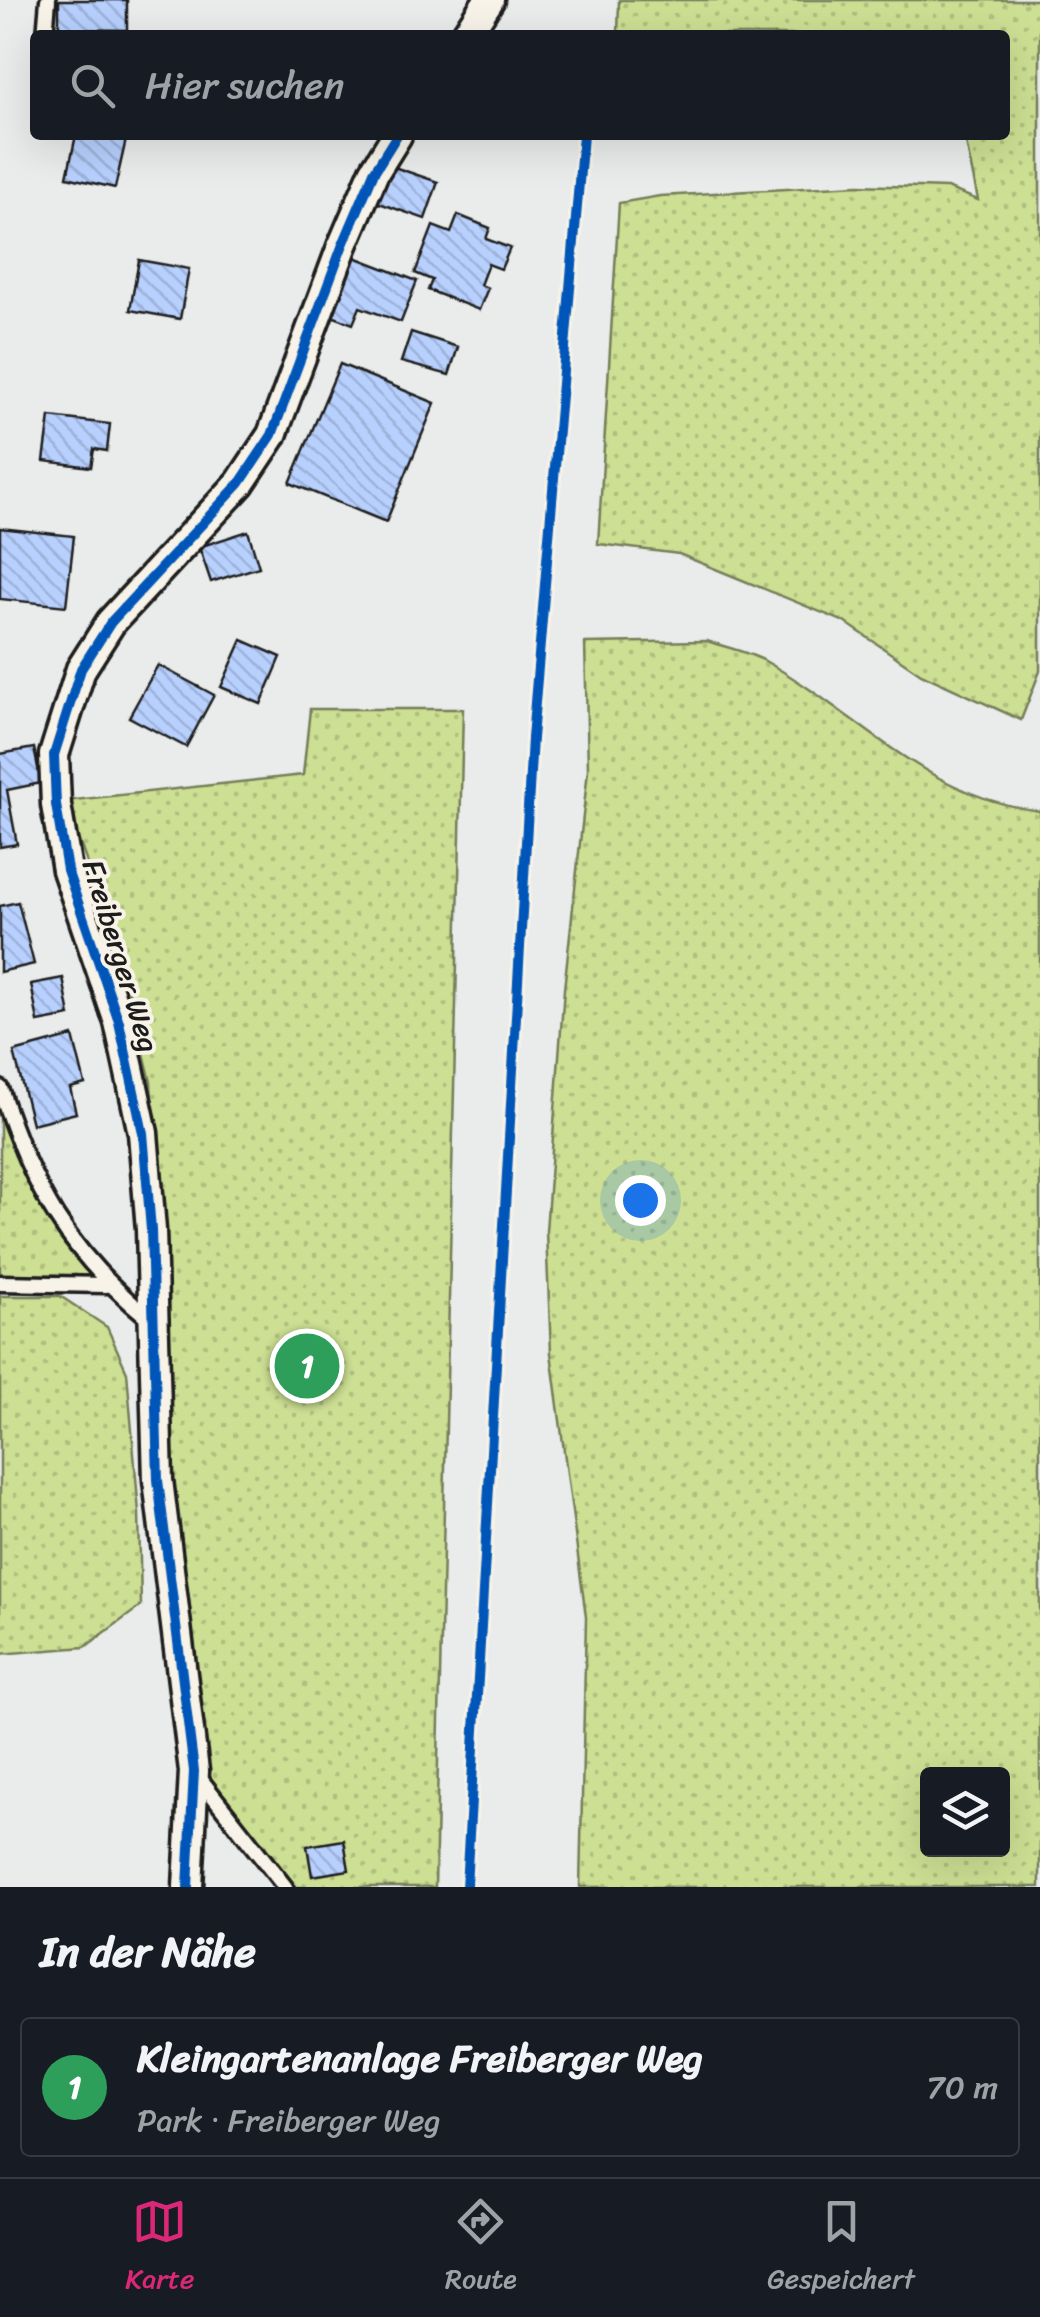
<!DOCTYPE html>
<html lang="de">
<meta charset="utf-8">
<style>
body{margin:0;font-family:Sriracha,sans-serif;background:#242831;color:#f1f3f6}
.controls{position:absolute;right:30px;bottom:30px;display:grid;overflow:hidden;border-radius:10px;box-shadow:0 10px 40px #0002}
.controls button{width:90px;height:90px;display:grid;place-items:center;padding:0;border:0;border-bottom:2px solid #363941;background:#171b24;color:#f1f3f6;font:50px sans-serif}
.you{position:absolute;left:640px;top:1200px;width:35px;height:35px;margin:-25px;border:8px solid #fff;border-radius:50%;background:#1a73e8;box-shadow:0 0 0 15px #1a73e833}
.badge{display:grid;place-items:center;width:65px;height:65px;border-radius:50%;background:#db2777;color:#fff;font-size:32px;font-weight:700}
.pin{position:absolute;translate:-50% -50%;border:5px solid #fff;box-shadow:0 2px 10px #0006}
.list{margin:0;padding:0;list-style:none}
h2{display:flex;justify-content:space-between;align-items:center;height:130px;margin:0;padding:0 40px;font-size:42px}
h2 small{font-size:32px;font-weight:400;color:#9ea1a6}
.list li{display:grid;grid-template-columns:65px 1fr auto;gap:30px;align-items:center;box-sizing:border-box;height:140px;margin:0 20px 20px;padding:0 20px;border:2px solid #363941;border-radius:10px}
.list b{display:block;font-size:38px;white-space:nowrap}
.list p{margin:0;font-size:32px;white-space:nowrap;color:#9ea1a6}
.list em{font-size:32px;font-style:normal;color:#9ea1a6}
.icon{flex:none;width:55px;height:55px;fill:none;stroke:currentColor;stroke-width:2;stroke-linecap:round;stroke-linejoin:round}
.map{position:relative;flex:none;width:1040px;height:1887px;overflow:hidden}
.search{position:absolute;background:#171b24;box-shadow:0 10px 40px #0002;left:30px;right:30px;top:30px;height:110px;display:flex;align-items:center;gap:25px;box-sizing:border-box;padding:0 35px;border-radius:10px;color:#9ea1a6;font-size:38px}
.sheet{height:290px;background:#171b24}
nav{display:flex;justify-content:space-around;align-items:center;box-sizing:border-box;height:140px;border-top:2px solid #363941;background:#171b24;font-size:28px;color:#9ea1a6}
nav a{display:grid;justify-items:center;gap:5px}
nav .on{color:#db2777}
.map>svg:first-child{display:block}
</style>
<div class="map">
<svg width="1040" height="1887" viewBox="0 0 1040 1887">
<defs>
<pattern id="grass-dots" width="8" height="8" patternUnits="userSpaceOnUse" patternTransform="scale(2.5)"><rect width="8" height="8" fill="#ccdf93"/><path d="M2 2h.1M6 6h.1" fill="none" stroke="#afbf7e" stroke-width="1.8" stroke-linecap="round"/></pattern>
<pattern id="building-back-hatch" width="6" height="6" patternUnits="userSpaceOnUse" patternTransform="scale(2.5)"><rect width="6" height="6" fill="#b7d0fe"/><path d="M-1 5l2 2M0 0l6 6M5-1l2 2" fill="none" stroke="#9db2d9"/></pattern>
</defs>
<rect width="100%" height="100%" fill="#eaecec"/>
<filter id="ink" filterUnits="userSpaceOnUse"><feTurbulence type="fractalNoise" baseFrequency=".01" numOctaves="2"/><feDisplacementMap in="SourceGraphic" scale="20" xChannelSelector="R" yChannelSelector="G"/><feConvolveMatrix kernelMatrix="1 2 1 2 8 2 1 2 1" color-interpolation-filters="sRGB"/></filter>
<g filter="url(#ink)">
<g fill="url(#grass-dots)" stroke="#747e58" stroke-width="2.5" fill-rule="evenodd">
<polygon points="619,0 1040,0 1040,671 1021,720 921,674 845,622 679,554 598,544 619,203 660,196 858,185 947,188 978,200 965,138 1005,135 1005,35 618,35"/>
<path d="M 707,641 C 725,647 748,652 765,661 C 861,715 925,797 1040,811 L 1040,1887 L 580,1887 L 586,1617 L 551,1353 L 546,1231 L 564,989 L 588,770 L 585,643 ZM 1002,1774 L 1002,1850 L 928,1850 L 928,1774 Z"/>
<polygon points="310,709 463,709 435,1887 296,1887 202,1776 171,1469 151,1082 121,959 65,801 303,775"/>
<polygon points="0,1088 27,1166 106,1285 0,1283"/>
<polygon points="0,1296 60,1296 107,1327 127,1372 139,1513 141,1606 85,1647 0,1654"/>
</g>
<g fill="url(#building-back-hatch)" stroke="#1c1c1c" stroke-width="2.5">
<polygon points="59,0 127,0 127,30 59,29"/>
<polygon points="76,135 127,135 115,188 67,177"/>
<polygon points="388,165 438,182 425,219 376,202"/>
<polygon points="458,215 490,228 486,239 510,248 501,269 488,264 480,285 488,288 479,310 428,290 432,280 415,273 433,226 451,233"/>
<polygon points="352,256 417,281 401,322 360,307 353,324 329,315"/>
<polygon points="139,260 189,269 180,319 130,310"/>
<polygon points="411,332 458,347 449,375 401,362"/>
<polygon points="340,364 435,403 386,522 290,483"/>
<polygon points="50,417 110,424 107,451 94,449 91,467 44,461"/>
<polygon points="0,528 74,536 66,606 0,599"/>
<polygon points="248,531 259,567 211,582 199,547"/>
<polygon points="242,640 281,657 261,704 221,687"/>
<polygon points="158,665 214,695 186,747 129,717"/>
<polygon points="34,748 41,783 7,790 17,844 0,847 0,754"/>
<polygon points="18,902 34,964 0,972 0,906"/>
<polygon points="63,978 70,1016 38,1022 31,984"/>
<polygon points="73,1036 85,1084 70,1088 76,1113 32,1124 14,1052"/>
<polygon points="344,1840 349,1870 312,1876 307,1846"/>
</g>
<g fill="none" stroke-linecap="round" stroke-linejoin="round">
<g stroke="#1c1c1c" stroke-width="21">
<g id="lane">
<polyline points="45,35 48,0"/>
<path d="M 0,1088 C 32,1188 68,1253 151,1320"/>
<polyline points="0,1283 106,1285"/>
<polyline points="196,1774 285,1887"/>
</g>
</g>
<g stroke="#1c1c1c" stroke-width="35">
<g id="street">
<polyline points="466,35 489,0"/>
<polyline points="188,1887 194,1771 158,1480 151,1230 143,1133 119,1022 67,870 56,805 54,755 81,669 111,622 240,483 272,435 342,247 374,172 397,135"/>
</g>
</g>
<use href="#lane" stroke="#f7f3e8" stroke-width="14"/>
<use href="#street" stroke="#f7f3e8" stroke-width="28"/>
<g stroke="#f7f3e8" stroke-width="16">
<g id="cycleway">
<polyline points="188,1887 194,1771 158,1480 151,1230 143,1133 119,1022 67,870 56,805 54,755 81,669 111,622 240,483 272,435 342,247 374,172 397,135"/>
<polyline points="466,1887 532,738 583,135"/>
</g>
</g>
<use href="#cycleway" stroke="#0057b8" stroke-width="10"/>
</g>
</g>
<g text-anchor="middle" dominant-baseline="central" stroke-width="8" stroke-linejoin="round" paint-order="stroke">
<g font-size="30" fill="#1c1c1c" stroke="#f7f3e8">
<text transform="translate(121 956) rotate(73)">Freiberger Weg</text>
</g>
</g>
</svg>
<div class="controls">
<button><svg class="icon" aria-label="layers" viewBox="0 0 24 24"><path d="M12 4l9 5-9 5-9-5zM3 14l9 5 9-5"/></svg></button>
</div>
<div class="you"></div>
<div class="pin badge" style="left:307px;top:1366px;background:#2e9e5b">1</div>
<div class="search"><svg class="icon" aria-label="search" viewBox="0 0 24 24"><circle cx="10" cy="10" r="6"/><path d="M15 15l6 6"/></svg>Hier suchen</div>
</div>
<section class="sheet">
<h2>In der Nähe<small></small></h2>
<ul class="list">
<li><span class="badge" style="background:#2e9e5b">1</span><div><b>Kleingartenanlage Freiberger Weg</b><p>Park · Freiberger Weg</p></div><em>70 m</em></li>
</ul>
</section>
<nav>
<a class="on"><svg class="icon" aria-label="map" viewBox="0 0 24 24"><path d="M3 6l6-2 6 2 6-2v14l-6 2-6-2-6 2zM9 4v14M15 6v14"/></svg>Karte</a>
<a><svg class="icon" aria-label="directions" viewBox="0 0 24 24"><path d="M12 3l9 9-9 9-9-9zM9 14v-3h6M13 9l2 2-2 2"/></svg>Route</a>
<a><svg class="icon" aria-label="saved" viewBox="0 0 24 24"><path d="M7 4h10v16l-5-4-5 4z"/></svg>Gespeichert</a>
</nav>
